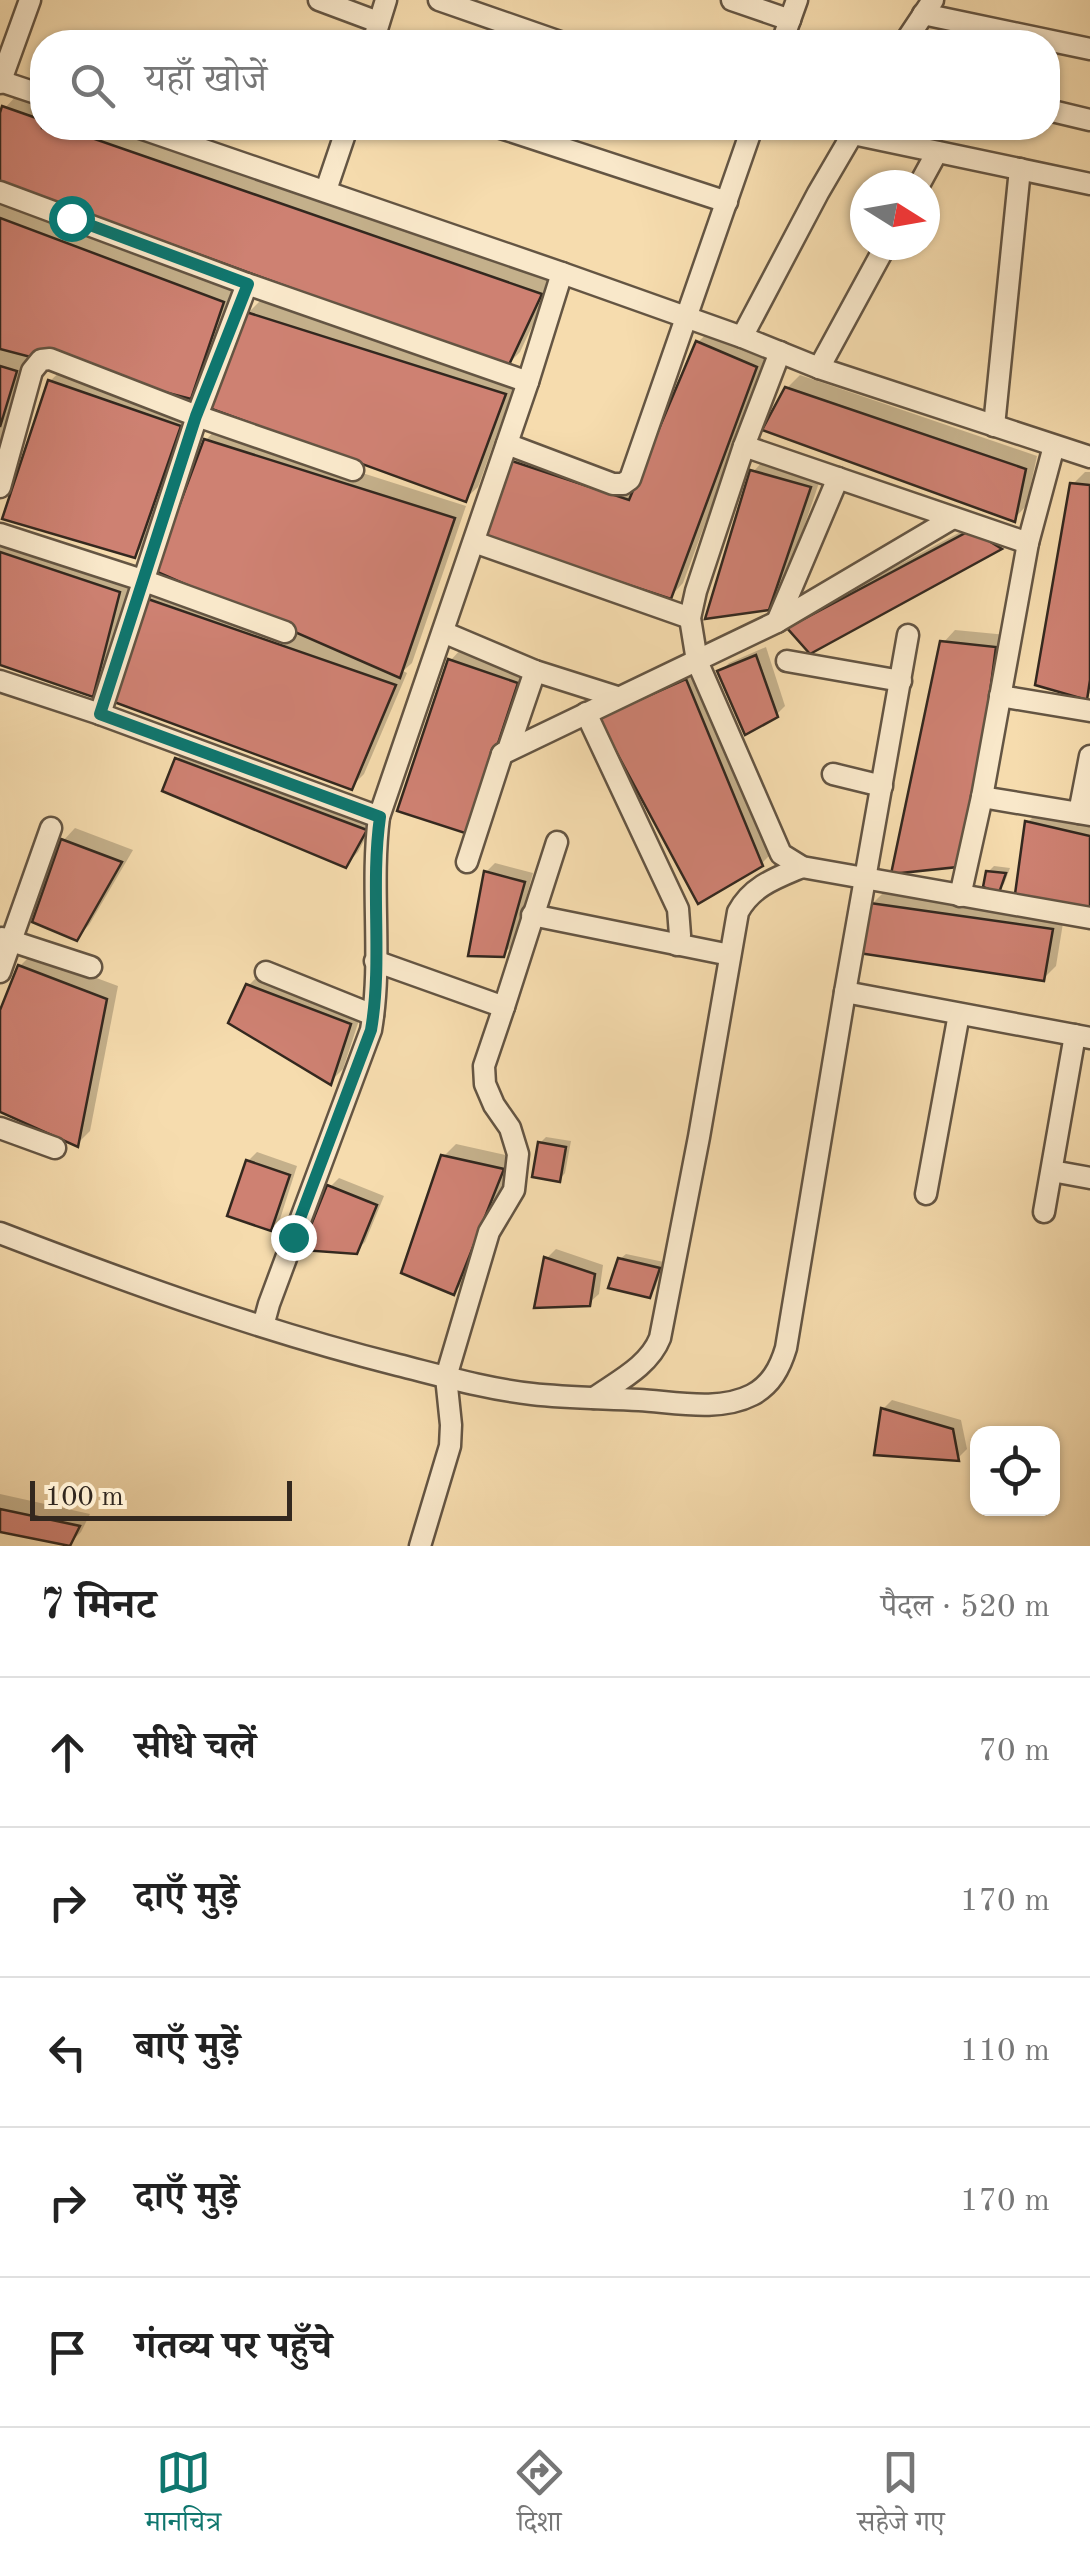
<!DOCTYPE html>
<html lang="hi">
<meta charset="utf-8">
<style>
body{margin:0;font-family:"Old Standard TT","Noto Serif Devanagari",serif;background:#f6f6f6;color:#222}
.controls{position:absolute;right:30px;bottom:30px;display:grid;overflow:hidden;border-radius:20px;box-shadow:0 2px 8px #0004}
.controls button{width:90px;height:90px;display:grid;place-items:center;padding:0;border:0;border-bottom:2px solid #e0e0e0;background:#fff;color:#222;font:50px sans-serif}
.compass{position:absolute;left:850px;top:170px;width:90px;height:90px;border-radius:50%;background:#fff;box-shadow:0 2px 8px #0004;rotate:101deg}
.scale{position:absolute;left:30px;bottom:25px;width:262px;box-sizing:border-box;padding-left:10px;border:5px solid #33281f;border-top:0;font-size:28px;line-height:35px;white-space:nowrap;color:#33281f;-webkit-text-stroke:8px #f9e8ca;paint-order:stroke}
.stop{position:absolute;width:30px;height:30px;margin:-22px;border:8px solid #0f766e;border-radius:50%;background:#fff}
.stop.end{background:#0f766e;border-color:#fff;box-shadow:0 2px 10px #0008}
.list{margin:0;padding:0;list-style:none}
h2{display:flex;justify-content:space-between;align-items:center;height:130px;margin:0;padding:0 40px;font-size:42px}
h2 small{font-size:32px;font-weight:400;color:#767676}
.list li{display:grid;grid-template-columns:65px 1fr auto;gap:30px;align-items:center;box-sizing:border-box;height:150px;padding:0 40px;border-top:2px solid #e0e0e0}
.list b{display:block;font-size:38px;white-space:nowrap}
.list em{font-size:32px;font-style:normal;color:#767676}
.icon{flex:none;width:55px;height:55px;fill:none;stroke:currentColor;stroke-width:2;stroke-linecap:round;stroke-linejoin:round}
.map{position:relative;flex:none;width:1090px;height:1546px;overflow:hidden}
.search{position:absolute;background:#fff;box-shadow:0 2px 8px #0004;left:30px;right:30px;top:30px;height:110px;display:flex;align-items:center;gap:25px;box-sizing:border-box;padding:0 35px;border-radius:40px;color:#767676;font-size:38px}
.sheet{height:880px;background:#fff}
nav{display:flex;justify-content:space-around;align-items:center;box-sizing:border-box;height:140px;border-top:2px solid #e0e0e0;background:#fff;font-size:28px;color:#767676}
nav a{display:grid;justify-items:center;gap:5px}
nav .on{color:#0f766e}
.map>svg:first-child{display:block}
</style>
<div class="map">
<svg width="1090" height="1546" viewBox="0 0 1090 1546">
<rect width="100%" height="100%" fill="#f6dcae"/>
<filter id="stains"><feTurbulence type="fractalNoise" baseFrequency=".002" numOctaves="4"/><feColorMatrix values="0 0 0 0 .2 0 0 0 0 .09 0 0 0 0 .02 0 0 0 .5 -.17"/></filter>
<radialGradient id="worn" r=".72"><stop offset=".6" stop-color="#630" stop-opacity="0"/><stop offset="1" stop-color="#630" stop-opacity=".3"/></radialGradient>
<g fill="#0003">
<polygon points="17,95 42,104 42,128 110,128 553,282 520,352 508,364 0,179 0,120 5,108"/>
<polygon points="0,201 235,289 203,384 190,396 30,355 0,450"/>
<polygon points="261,300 516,381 478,487 465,499 248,313"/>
<polygon points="711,330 768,354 683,583 671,596 514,463 527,450 638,487 698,342"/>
<polygon points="63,369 192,413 147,543 134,555 50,381"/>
<polygon points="800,375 1037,456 1026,506 1014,519 787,388"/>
<polygon points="218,427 466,506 412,663 403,671 407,673 364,774 351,787 147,599 160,586 289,632 206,440"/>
<polygon points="765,459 822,474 781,594 768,608 753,472"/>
<polygon points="1085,472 1090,472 1090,693 1086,697 1073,484"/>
<polygon points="985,519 1012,535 1000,547 810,651 790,628 802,616"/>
<polygon points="0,536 131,579 105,682 92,695 0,662"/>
<polygon points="955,630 1007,635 979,850 943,643"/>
<polygon points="766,647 785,706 776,715 720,672 729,663"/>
<polygon points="462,648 529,670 480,819 450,661"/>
<polygon points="699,668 774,851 761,864 614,706"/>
<polygon points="190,747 377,817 358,852 346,865 177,759"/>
<polygon points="1040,810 1090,821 1090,905 1028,822"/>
<polygon points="75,828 133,850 89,925 76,938 63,841"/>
<polygon points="495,863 533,873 513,945 503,954 486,872"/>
<polygon points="994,866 1010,868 1004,884 998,890 988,872"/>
<polygon points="885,891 1064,917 1056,966 1043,979 872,904"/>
<polygon points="32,954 118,986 90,1131 77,1144 0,1109 0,1017 20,966"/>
<polygon points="261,973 362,1011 343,1069 331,1081 248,986"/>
<polygon points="546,1137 571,1141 565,1173 560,1179 540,1143"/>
<polygon points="456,1144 515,1157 466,1280 454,1292 444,1156"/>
<polygon points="257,1152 297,1166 280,1219 271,1228 248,1161"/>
<polygon points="339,1178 384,1196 365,1242 356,1251 330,1187"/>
<polygon points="556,1249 603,1265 599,1294 589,1303 547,1258"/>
<polygon points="626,1254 664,1262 655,1289 649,1295 620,1259"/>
<polygon points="892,1400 961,1420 967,1449 958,1458 883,1409"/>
<polygon points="0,1494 90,1514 81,1532 68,1545 0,1530"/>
</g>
<g fill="#ce8172" stroke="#33281f" stroke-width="2.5">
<polygon points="2,106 42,120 42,128 63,128 542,294 508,367 0,182 0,113"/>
<polygon points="0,218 224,302 191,399 0,349"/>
<polygon points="246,312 506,394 466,502 209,408"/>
<polygon points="696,341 757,367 671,599 484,537 512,461 629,500"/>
<polygon points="0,366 17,371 0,427"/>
<polygon points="48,380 181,426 135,558 2,519"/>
<polygon points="785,387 1026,469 1015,522 762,430"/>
<polygon points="204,439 455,518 400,678 155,571"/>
<polygon points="750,470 811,487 769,610 705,619"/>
<polygon points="1070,483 1090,485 1090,680 1087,700 1035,685"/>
<polygon points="971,530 1002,549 810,654 787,628"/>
<polygon points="0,552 120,592 93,697 0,665"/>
<polygon points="145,598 396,685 352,790 114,702"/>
<polygon points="940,641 996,647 967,866 891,874"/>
<polygon points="756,655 778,717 745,735 717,671"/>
<polygon points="448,659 518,683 468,834 397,811"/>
<polygon points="686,679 763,866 698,904 598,718"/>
<polygon points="175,758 367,830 346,868 162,791"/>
<polygon points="1025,821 1090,836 1090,908 1015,894"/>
<polygon points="61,839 122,862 77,941 32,922"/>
<polygon points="484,871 525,882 504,957 468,956"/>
<polygon points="986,871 1006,873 999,893 983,887"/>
<polygon points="870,903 1053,929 1044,981 852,952"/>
<polygon points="18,965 107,999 78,1147 0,1112 0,1010"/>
<polygon points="246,984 351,1024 331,1085 228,1023"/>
<polygon points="538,1142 566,1147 560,1182 532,1177"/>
<polygon points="441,1155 504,1169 454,1295 401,1273"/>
<polygon points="246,1160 290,1175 271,1231 227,1216"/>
<polygon points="327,1185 377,1205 357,1254 301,1250"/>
<polygon points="544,1257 595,1274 590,1306 534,1308"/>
<polygon points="618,1258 660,1268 650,1298 608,1288"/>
<polygon points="881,1408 953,1429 959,1461 874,1455"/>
<polygon points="0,1509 80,1526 70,1546 0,1532"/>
</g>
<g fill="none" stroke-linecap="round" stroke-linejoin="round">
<g stroke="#645543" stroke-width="25">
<g id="street">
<polyline points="319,0 378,22"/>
<polyline points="439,0 560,42"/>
<polyline points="732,0 790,20"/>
<polyline points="923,14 1090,49"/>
<polyline points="373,42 386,0"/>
<polyline points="782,42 797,0"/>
<polyline points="905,42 933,0"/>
<polyline points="0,81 42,95"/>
<polyline points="0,83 30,0"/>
<polyline points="1048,110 1090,120"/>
<polyline points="140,128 562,273 742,337 819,368 1090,457"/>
<polyline points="501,128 727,202"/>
<polyline points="853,134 1090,184"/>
<polyline points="919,185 937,152"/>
<polyline points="326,190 347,128"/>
<polyline points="0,192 247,284 528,382"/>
<polyline points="742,337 818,193 856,128"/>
<polyline points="780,352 744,446 696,591 690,618 697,661 781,854 802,867 1090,918"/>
<polyline points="819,368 886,245"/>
<polyline points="994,426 1020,169"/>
<polyline points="507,444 613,484 623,484 630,479 752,128"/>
<polyline points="744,446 1028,543"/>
<polyline points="0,487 32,371 41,360 50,359 197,416 353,470"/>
<polyline points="0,534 142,580 285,632"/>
<polyline points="474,542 690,618"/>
<polyline points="777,622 838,478"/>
<polyline points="443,632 535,671 617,697"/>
<polyline points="787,661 901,681"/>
<polyline points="0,681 100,714 379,817"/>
<polyline points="1000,696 1090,711"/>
<polyline points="586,713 678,909 680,935 677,945"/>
<polyline points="100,714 197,416 247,284"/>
<polyline points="502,754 777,622 953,518"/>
<polyline points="833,774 882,786"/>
<polyline points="982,797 1090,815"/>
<polyline points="1079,813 1090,756"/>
<polyline points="467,862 502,754 508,750 535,671"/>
<polyline points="960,896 982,797 1028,543 1054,446"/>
<polyline points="532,915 730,955"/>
<polyline points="2,938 91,967"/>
<polyline points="375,961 504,1007 557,842"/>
<polyline points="0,972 51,828"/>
<polyline points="266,972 373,1015"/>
<polyline points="845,992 1090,1038"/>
<polyline points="0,1128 55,1148"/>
<polyline points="1052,1171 1090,1178"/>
<polyline points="926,1194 959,1014"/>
<polyline points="1044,1212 1075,1035"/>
<path d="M 0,1233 C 130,1283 262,1331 398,1365 C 442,1376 487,1389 532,1394 C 567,1398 603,1398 639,1400 C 674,1402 719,1412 752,1395 C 771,1385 780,1368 786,1348 L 845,992 L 908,635"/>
<path d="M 263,1326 L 269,1304 L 371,1030 C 383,960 370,888 379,817 L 528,382 L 562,273"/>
<path d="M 594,1398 C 618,1381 649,1366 660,1338 L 699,1137 L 738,912 C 752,886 776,878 802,867"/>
<polyline points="420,1546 450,1446 451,1425 446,1377 489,1232 514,1190 518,1154 510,1128 494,1105 485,1084 484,1066 504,1007"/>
</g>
</g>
<use href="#street" stroke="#f9e8ca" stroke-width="20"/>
</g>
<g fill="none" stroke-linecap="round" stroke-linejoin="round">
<path stroke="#0f766e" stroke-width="12" d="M 71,218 L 248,284 L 196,416 L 100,714 L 380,817 C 370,888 383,960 371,1030 L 293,1237"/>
</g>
<rect width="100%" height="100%" filter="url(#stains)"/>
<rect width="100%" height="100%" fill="url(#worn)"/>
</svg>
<div class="controls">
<button><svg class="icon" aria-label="locate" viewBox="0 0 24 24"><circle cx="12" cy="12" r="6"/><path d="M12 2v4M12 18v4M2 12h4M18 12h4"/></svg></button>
</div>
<svg class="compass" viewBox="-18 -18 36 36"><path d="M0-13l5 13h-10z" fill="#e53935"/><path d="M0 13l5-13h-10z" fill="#767676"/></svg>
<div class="scale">100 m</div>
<div class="stop" style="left:71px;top:218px"></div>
<div class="stop end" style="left:293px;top:1237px"></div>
<div class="search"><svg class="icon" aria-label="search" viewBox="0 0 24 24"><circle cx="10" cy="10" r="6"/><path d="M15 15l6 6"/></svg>यहाँ खोजें</div>
</div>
<section class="sheet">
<h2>7 मिनट<small>पैदल · 520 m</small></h2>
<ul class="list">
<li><svg class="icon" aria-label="ahead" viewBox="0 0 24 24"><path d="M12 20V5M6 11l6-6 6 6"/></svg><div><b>सीधे चलें</b></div><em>70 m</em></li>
<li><svg class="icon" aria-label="right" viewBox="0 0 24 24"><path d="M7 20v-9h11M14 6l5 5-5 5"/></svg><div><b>दाएँ मुड़ें</b></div><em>170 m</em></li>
<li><svg class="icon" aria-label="left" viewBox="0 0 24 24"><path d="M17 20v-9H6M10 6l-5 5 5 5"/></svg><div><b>बाएँ मुड़ें</b></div><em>110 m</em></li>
<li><svg class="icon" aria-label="right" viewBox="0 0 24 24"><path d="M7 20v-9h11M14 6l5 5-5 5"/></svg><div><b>दाएँ मुड़ें</b></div><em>170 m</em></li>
<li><svg class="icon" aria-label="arrive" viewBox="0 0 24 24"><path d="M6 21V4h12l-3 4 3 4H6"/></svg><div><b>गंतव्य पर पहुँचे</b></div></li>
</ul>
</section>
<nav>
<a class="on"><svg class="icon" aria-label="map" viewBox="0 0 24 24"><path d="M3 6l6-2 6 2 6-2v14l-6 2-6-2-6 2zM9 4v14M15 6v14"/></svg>मानचित्र</a>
<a><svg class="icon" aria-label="directions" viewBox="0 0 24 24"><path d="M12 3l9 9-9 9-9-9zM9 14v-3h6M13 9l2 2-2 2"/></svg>दिशा</a>
<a><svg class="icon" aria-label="saved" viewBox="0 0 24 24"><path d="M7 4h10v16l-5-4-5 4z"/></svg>सहेजे गए</a>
</nav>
